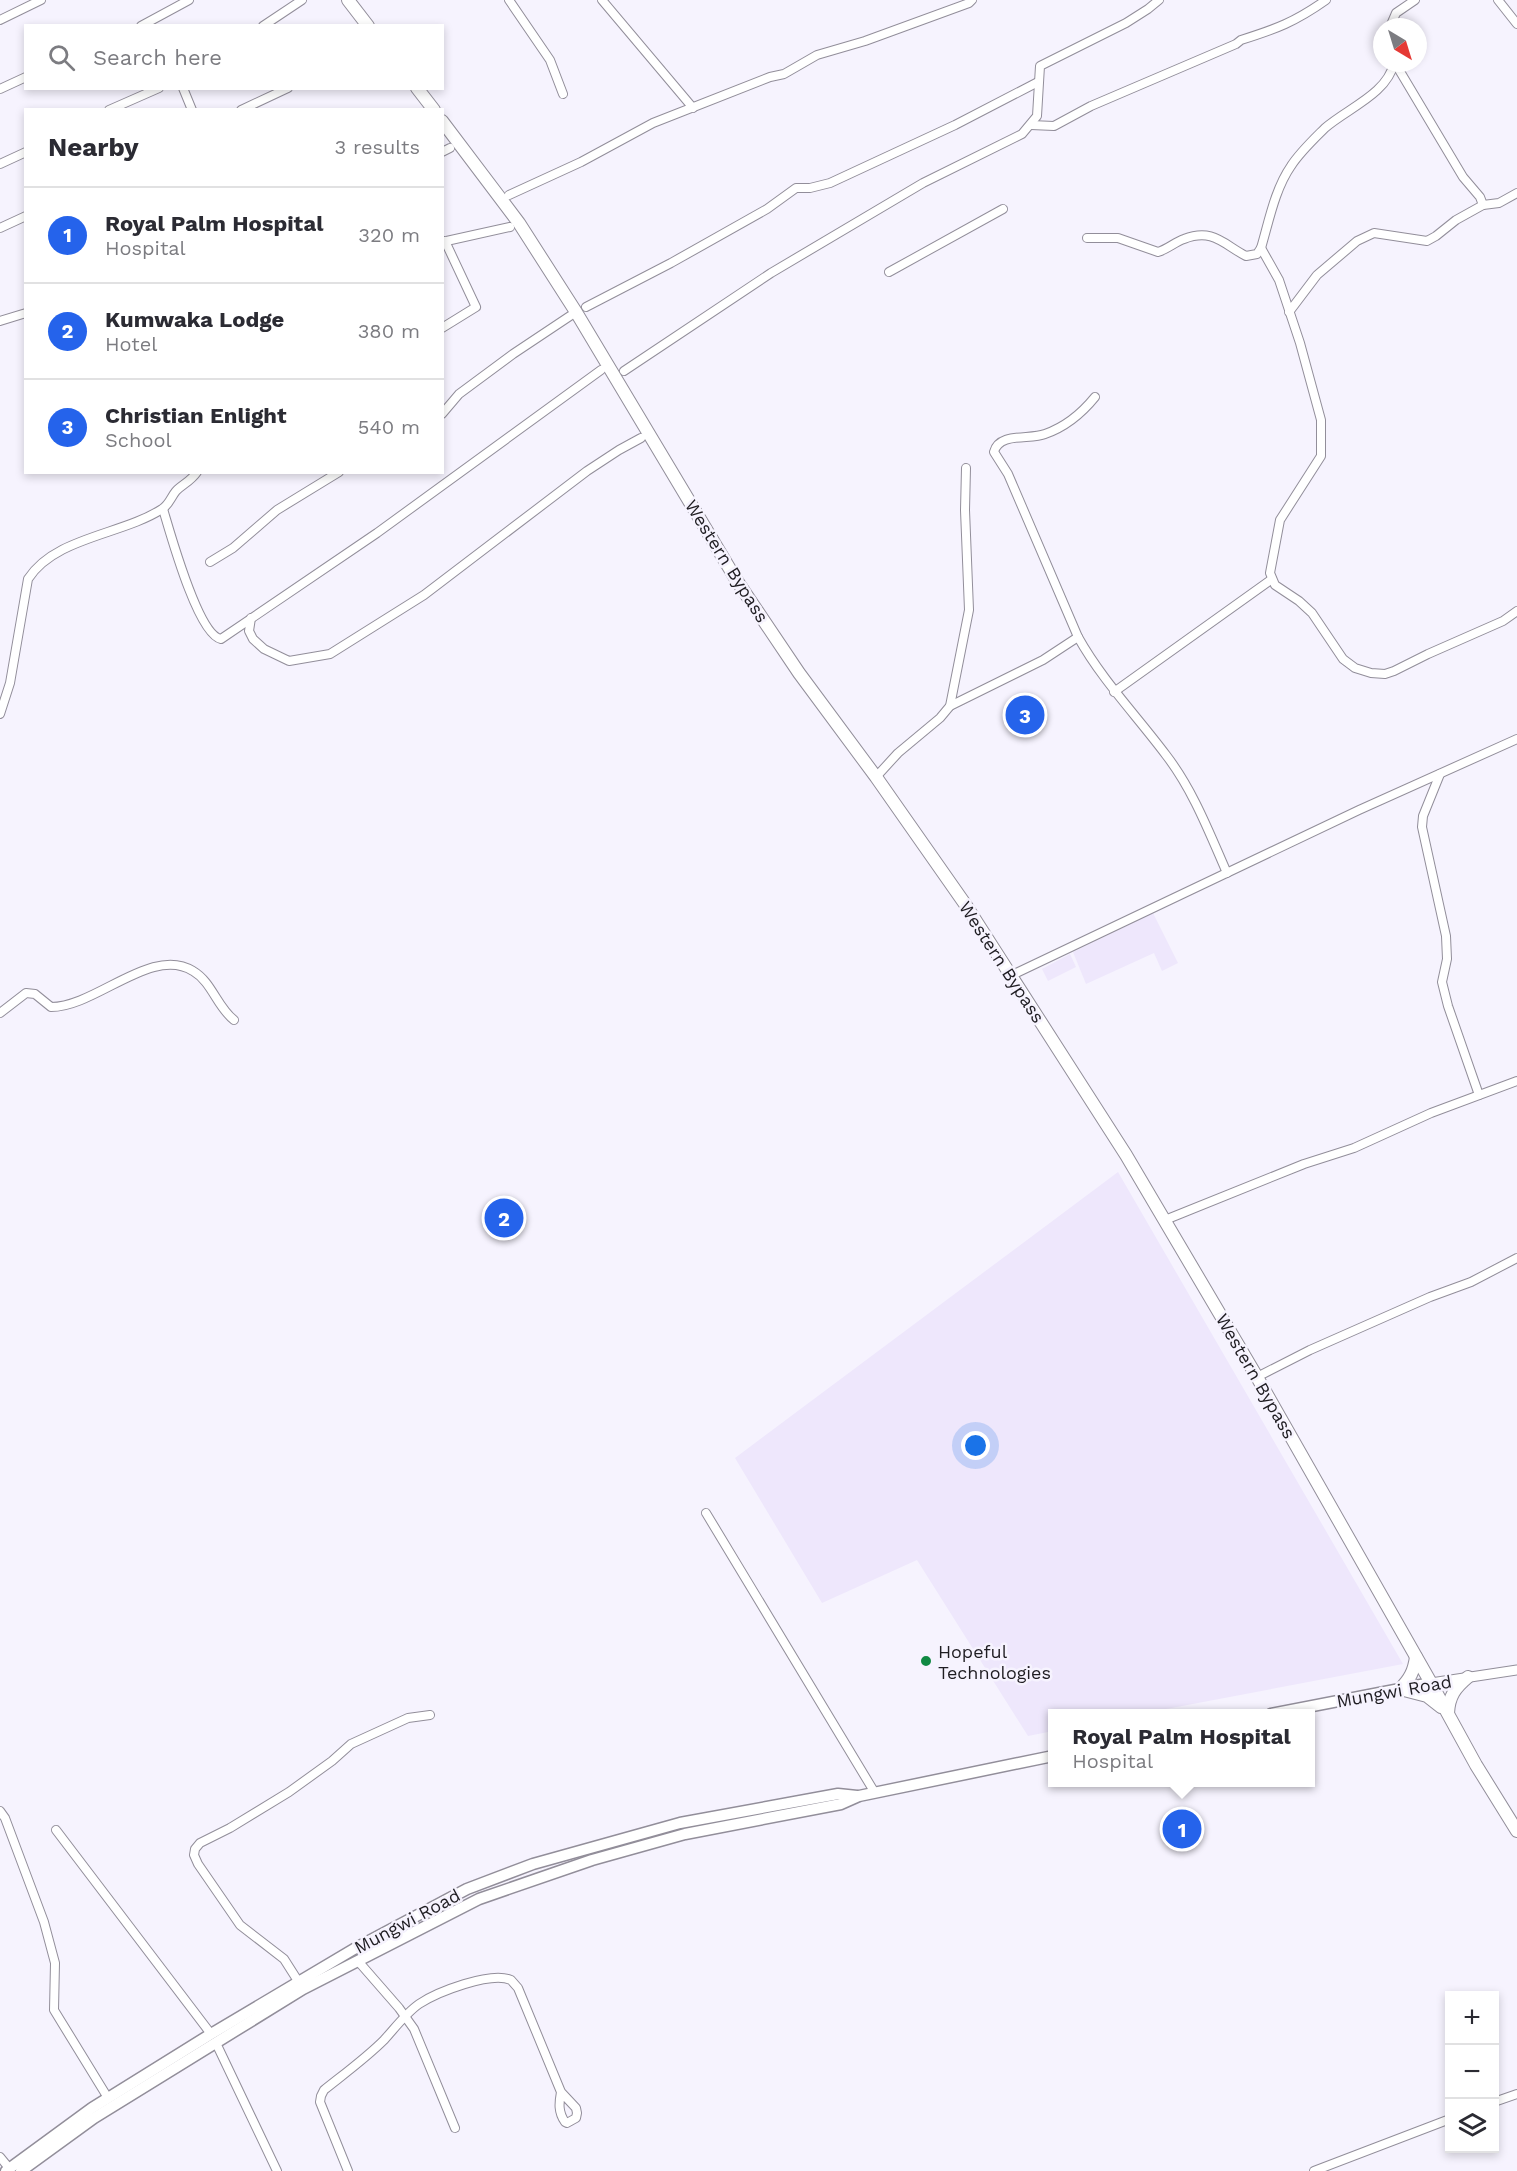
<!DOCTYPE html>
<meta charset="utf-8">
<style>
body{margin:0;font-family:"Work Sans",sans-serif;background:#f7f7f7;color:#2b2b33}
.controls{position:absolute;right:18px;bottom:18px;display:grid;overflow:hidden;border-radius:0px;box-shadow:0 3px 9px #0003}
.controls button{width:54px;height:54px;display:grid;place-items:center;padding:0;border:0;border-bottom:2px solid #e1e1e2;background:#fff;color:#2b2b33;font:30px sans-serif}
.compass{position:absolute;left:1373px;top:18px;width:54px;height:54px;border-radius:50%;background:#fff;box-shadow:0 3px 9px #0003;rotate:142deg}
.you{position:absolute;left:976px;top:1446px;width:21px;height:21px;margin:-15px;border:4px solid #fff;border-radius:50%;background:#1a73e8;box-shadow:0 0 0 9px #1a73e833}
.badge{display:grid;place-items:center;width:39px;height:39px;border-radius:50%;background:#2563eb;color:#fff;font-size:20px;font-weight:700}
.pin{position:absolute;translate:-50% -50%;border:3px solid #fff;box-shadow:0 2px 6px #0006}
.popup{position:absolute;left:1048px;top:1709px;width:267px;height:78px;box-sizing:border-box;display:grid;place-content:center;border-radius:0px;background:#fff;filter:drop-shadow(0 2px 4px #0005);font-size:20px;white-space:nowrap;color:#7c7c81}
.popup b{font-size:22px;color:#2b2b33}
.popup::after{content:'';position:absolute;left:50%;top:100%;margin-left:-12px;border:12px solid transparent;border-top-color:#fff}
.list{margin:0;padding:0;list-style:none}
h2{display:flex;justify-content:space-between;align-items:center;height:78px;margin:0;padding:0 24px;font-size:26px}
h2 small{font-size:20px;font-weight:400;color:#7c7c81}
.list li{display:grid;grid-template-columns:39px 1fr auto;gap:18px;align-items:center;box-sizing:border-box;height:96px;padding:0 24px;border-top:2px solid #e1e1e2}
.list b{display:block;font-size:22px;white-space:nowrap}
.list p{margin:0;font-size:20px;white-space:nowrap;color:#7c7c81}
.list em{font-size:20px;font-style:normal;color:#7c7c81}
.icon{flex:none;width:33px;height:33px;fill:none;stroke:currentColor;stroke-width:2;stroke-linecap:round;stroke-linejoin:round}
.map{position:relative;flex:none;width:1517px;height:2171px;overflow:hidden}
.search{position:absolute;background:#fff;box-shadow:0 3px 9px #0003;left:24px;top:24px;width:420px;height:66px;display:flex;align-items:center;gap:15px;box-sizing:border-box;padding:0 21px;border-radius:0px;color:#7c7c81;font-size:22px}
.panel{position:absolute;background:#fff;box-shadow:0 3px 9px #0003;left:24px;top:108px;width:420px;height:366px;border-radius:0px}
.map>svg:first-child{display:block}
</style>
<div class="map">
<svg width="1517" height="2171" viewBox="0 0 1517 2171">
<rect width="100%" height="100%" fill="#f6f3fe"/>
<g fill="#eee7fc">
<polygon points="1153,913 1178,963 1162,971 1154,953 1086,984 1073,952"/>
<polygon points="1070,954 1076,967 1048,981 1042,969"/>
<polygon points="1118,1172 1403,1664 1145,1713 1053,1714 1053,1731 1028,1736 917,1560 822,1603 735,1458"/>
</g>
<g fill="none" stroke-linecap="round" stroke-linejoin="round">
<g stroke="#928e9a" stroke-width="10">
<g id="minor">
<polyline points="509,0 550,60 563,94"/>
<polyline points="602,0 693,108"/>
<polyline points="1498,0 1517,24"/>
<polyline points="0,20 41,0"/>
<polyline points="141,26 189,0"/>
<polyline points="263,26 302,0"/>
<polyline points="1390,27 1396,13 1415,0"/>
<polyline points="1395,63 1463,177 1480,197 1483,205"/>
<polyline points="183,88 192,110"/>
<polyline points="0,89 26,77"/>
<polyline points="109,110 159,88"/>
<polyline points="241,110 288,88"/>
<path d="M 1031,125 L 1054,126 L 1091,106 L 1236,44 L 1241,40 C 1276,29 1295,22 1326,0"/>
<polyline points="442,152 450,148"/>
<polyline points="0,164 26,152"/>
<polyline points="509,195 581,162 653,123 770,77 784,74 817,55 865,41 969,3 972,0"/>
<polyline points="0,228 26,216"/>
<path d="M 1087,238 L 1118,238 L 1158,252 C 1168,249 1175,242 1184,239 C 1213,228 1223,244 1246,256 L 1257,254 L 1261,248 C 1269,221 1275,189 1291,166 C 1300,152 1314,139 1325,128 C 1348,108 1387,94 1394,63"/>
<polyline points="442,242 510,227"/>
<polyline points="1261,248 1279,280 1300,343 1321,420 1321,456 1280,520 1270,573 1275,585 1299,601 1312,613 1343,659 1355,668 1371,673 1385,674 1394,671 1428,654 1503,621 1517,611"/>
<polyline points="889,272 1003,209"/>
<polyline points="586,307 671,263 767,209 796,188 810,188 830,183 955,125 1038,82"/>
<polyline points="1289,312 1317,275 1357,241 1374,233 1427,241 1436,236 1456,220 1483,205 1499,203 1517,193"/>
<polyline points="0,321 26,313"/>
<polyline points="442,328 476,307 445,241"/>
<polyline points="624,371 771,273 923,183 1022,134 1037,116 1040,66 1126,23 1148,9 1159,0"/>
<path d="M 1095,397 C 1082,413 1065,427 1045,434 C 1030,440 999,432 994,452 L 1008,474 L 1078,637 C 1102,680 1136,715 1166,755 C 1193,790 1209,832 1227,873"/>
<polyline points="442,414 459,394 513,354 570,316"/>
<path d="M 163,509 C 170,532 198,635 221,639 L 377,533 L 601,370"/>
<polyline points="210,562 233,548 277,510 339,472"/>
<polyline points="251,618 249,631 253,639 264,649 289,661 330,654 424,595 587,471 619,450 641,438"/>
<polyline points="1114,692 1272,579"/>
<polyline points="950,706 1043,660 1078,637"/>
<path d="M 0,714 L 10,683 L 28,579 C 55,537 122,535 162,509 C 169,505 171,497 176,491 C 183,484 191,481 197,472"/>
<polyline points="1440,774 1423,816 1422,827 1446,936 1447,959 1442,982 1448,1006 1479,1095"/>
<polyline points="876,777 898,753 940,718 950,706 969,610 965,510 966,468"/>
<polyline points="1012,975 1359,810 1517,739"/>
<path d="M 0,1013 L 26,993 L 35,994 L 51,1007 C 96,1007 152,945 193,971 C 212,982 217,1007 234,1020"/>
<polyline points="1165,1220 1304,1164 1354,1148 1431,1113 1517,1081"/>
<polyline points="1257,1377 1310,1350 1430,1297 1471,1282 1517,1258"/>
<polyline points="706,1513 875,1793"/>
<polyline points="0,1811 5,1818 44,1922 55,1963 54,2010 108,2098"/>
<polyline points="56,1830 211,2034"/>
<polyline points="358,1961 399,2008 414,2029 455,2128"/>
<polyline points="298,1981 284,1959 240,1925 198,1864 194,1855 195,1849 200,1843 230,1828 289,1792 332,1761 351,1744 408,1718 430,1715"/>
<polyline points="216,2043 277,2171"/>
<polyline points="1494,2102 1517,2094"/>
<polyline points="0,2157 9,2168"/>
<path d="M 348,2171 L 320,2102 L 321,2096 L 324,2090 C 344,2074 366,2058 384,2040 C 395,2028 406,2013 419,2004 C 437,1992 491,1971 511,1980 L 518,1988 L 561,2092 L 576,2108 L 577,2113 L 576,2118 L 567,2123 L 565,2122 C 558,2112 559,2103 561,2092"/>
<polyline points="1314,2171 1450,2119"/>
</g>
</g>
<g stroke="#928e9a" stroke-width="11">
<polyline id="tertiary" points="1431,1683 1517,1670"/>
</g>
<g stroke="#928e9a" stroke-width="13">
<g id="secondary">
<polyline points="1271,1714 1431,1683"/>
<polyline points="6,2171 92,2108 211,2034 354,1949 467,1889 533,1864 680,1823 838,1794 857,1796"/>
<polyline points="21,2171 94,2118 303,1989 479,1899 592,1860 685,1834 841,1804 859,1796 1053,1756"/>
</g>
</g>
<g stroke="#928e9a" stroke-width="14">
<g id="primary">
<polyline points="348,0 368,26"/>
<polyline points="417,88 434,110"/>
<polyline points="442,121 519,223 576,312 737,581 799,673 876,777 965,904 1126,1155 1257,1377 1431,1683 1476,1765 1517,1831"/>
<polyline points="1400,1689 1427,1696 1441,1707"/>
<path d="M 1400,1689 C 1410,1679 1414,1671 1416,1657"/>
<path d="M 1448,1713 C 1449,1696 1455,1688 1468,1677"/>
</g>
</g>
<use href="#minor" stroke="#fff" stroke-width="8"/>
<use href="#tertiary" stroke="#fff" stroke-width="9"/>
<use href="#secondary" stroke="#fff" stroke-width="10"/>
<use href="#primary" stroke="#fff" stroke-width="12"/>
</g>
<circle fill="#108943" stroke="#f6f3fe" stroke-width="2" cx="926" cy="1661" r="6"/>
<g text-anchor="middle" dominant-baseline="central" stroke-width="5" stroke-linejoin="round" paint-order="stroke">
<g font-size="18" fill="#1f1d22" stroke="#f6f3fe">
<text transform="translate(727 561) rotate(58)">Western Bypass</text>
<text transform="translate(1002 962) rotate(57)">Western Bypass</text>
<text transform="translate(1256 1376) rotate(60)">Western Bypass</text>
<text transform="translate(1394 1691) rotate(-10)">Mungwi Road</text>
<text transform="translate(407 1921) rotate(-28)">Mungwi Road</text>
</g>
<g font-size="18" fill="#1f1d22" stroke="#f6f3fe" text-anchor="start">
<text x="938" y="1651">Hopeful<tspan x="938" dy="21">Technologies</tspan></text>
</g>
</g>
</svg>
<div class="controls">
<button>+</button>
<button>−</button>
<button><svg class="icon" aria-label="layers" viewBox="0 0 24 24"><path d="M12 4l9 5-9 5-9-5zM3 14l9 5 9-5"/></svg></button>
</div>
<svg class="compass" viewBox="-18 -18 36 36"><path d="M0-13l5 13h-10z" fill="#e53935"/><path d="M0 13l5-13h-10z" fill="#7c7c81"/></svg>
<div class="you"></div>
<div class="pin badge" style="left:1182px;top:1829px">1</div>
<div class="popup"><b>Royal Palm Hospital</b>Hospital</div>
<div class="pin badge" style="left:504px;top:1218px">2</div>
<div class="pin badge" style="left:1025px;top:715px">3</div>
<div class="search"><svg class="icon" aria-label="search" viewBox="0 0 24 24"><circle cx="10" cy="10" r="6"/><path d="M15 15l6 6"/></svg>Search here</div>
<section class="panel">
<h2>Nearby<small>3 results</small></h2>
<ul class="list">
<li><span class="badge">1</span><div><b>Royal Palm Hospital</b><p>Hospital</p></div><em>320 m</em></li>
<li><span class="badge">2</span><div><b>Kumwaka Lodge</b><p>Hotel</p></div><em>380 m</em></li>
<li><span class="badge">3</span><div><b>Christian Enlight</b><p>School</p></div><em>540 m</em></li>
</ul>
</section>
</div>
